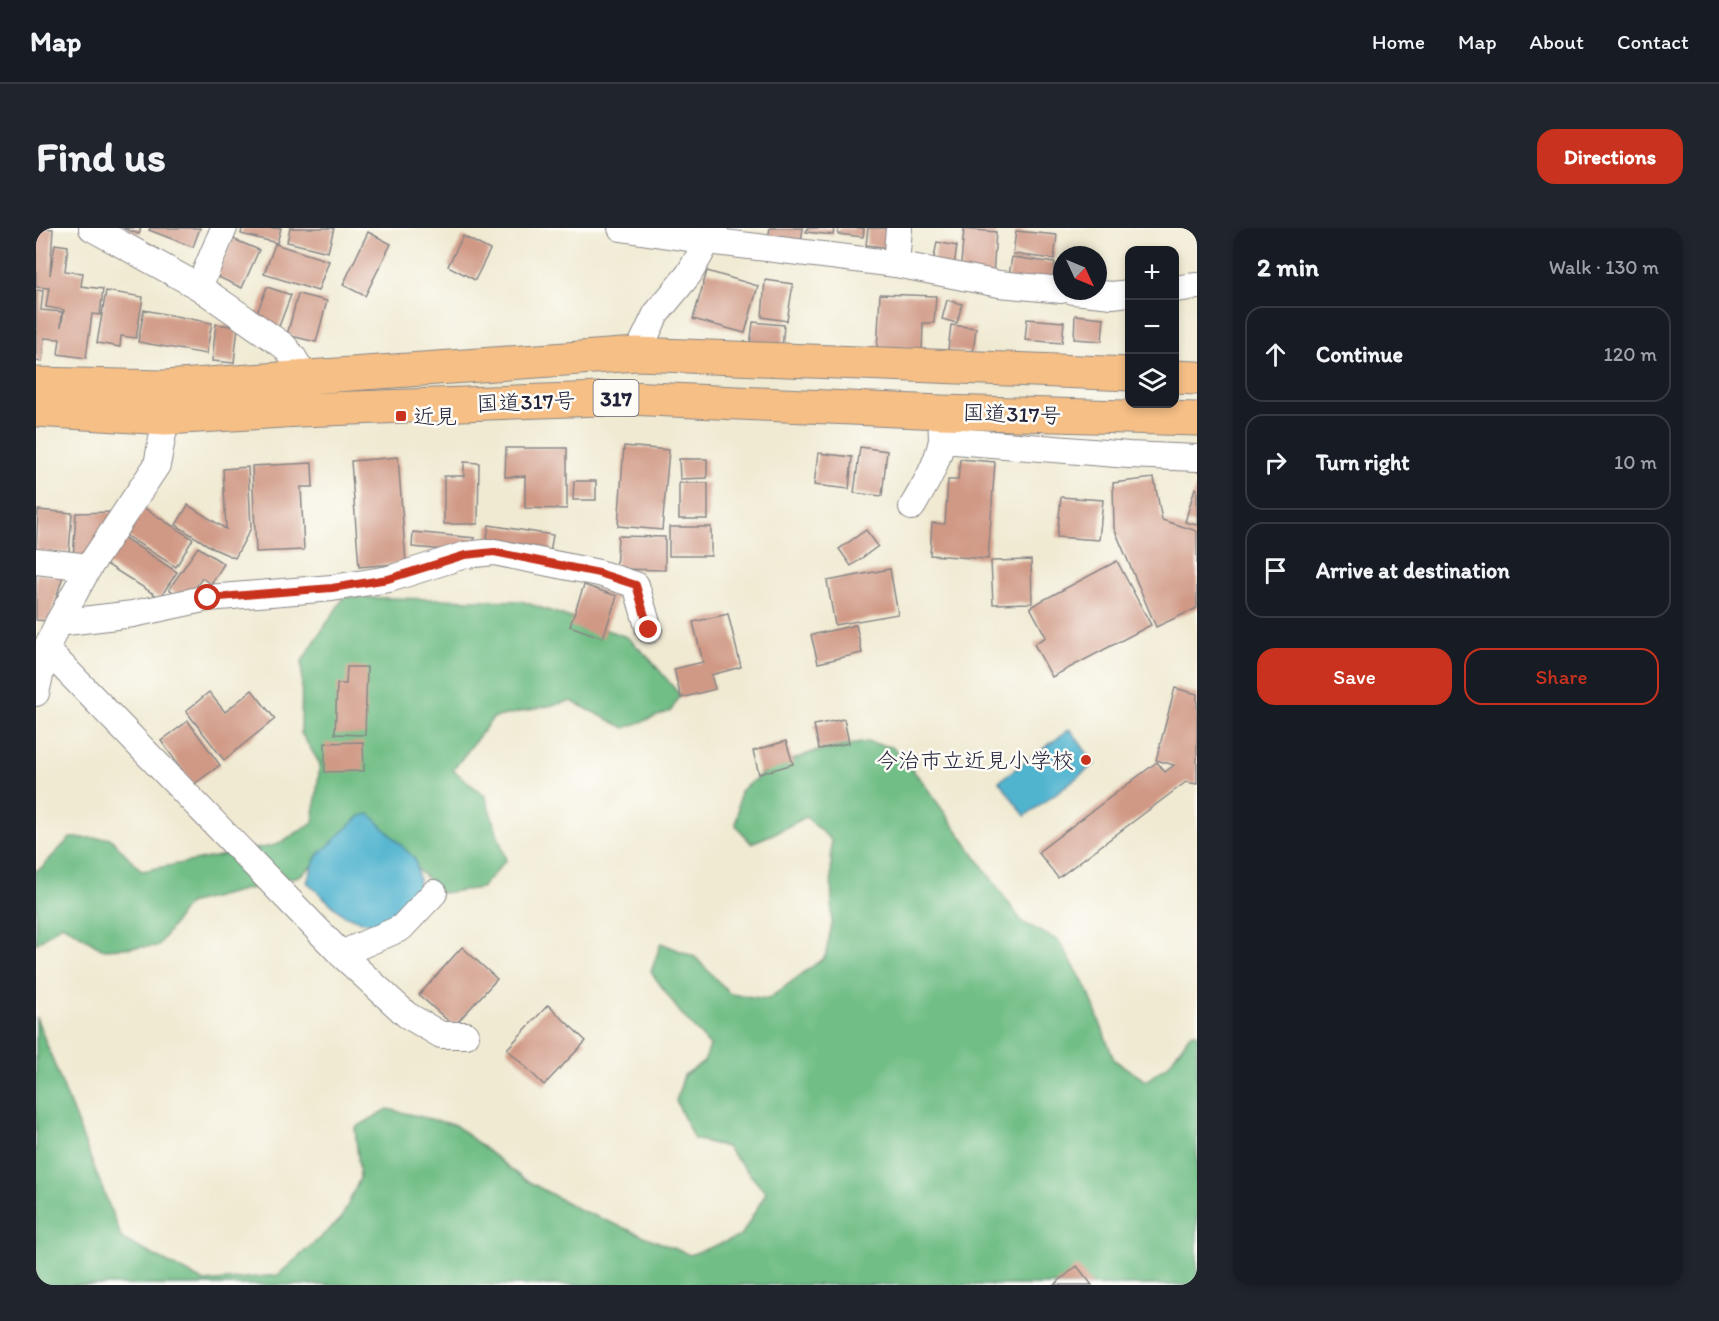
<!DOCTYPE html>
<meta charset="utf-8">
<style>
body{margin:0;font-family:Itim,"Klee One",sans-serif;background:#20242c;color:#f1f3f6}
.controls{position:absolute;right:18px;top:18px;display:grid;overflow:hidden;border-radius:12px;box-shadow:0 3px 9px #0003}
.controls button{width:54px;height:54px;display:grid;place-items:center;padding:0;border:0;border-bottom:2px solid #363941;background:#171b24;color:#f1f3f6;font:30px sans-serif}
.compass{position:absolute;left:1017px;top:18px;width:54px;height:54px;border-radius:50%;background:#171b24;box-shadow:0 3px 9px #0003;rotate:134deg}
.stop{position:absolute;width:18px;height:18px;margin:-14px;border:4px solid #c8321e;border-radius:50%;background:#fff}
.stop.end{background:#c8321e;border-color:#fff;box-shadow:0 2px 6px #0008}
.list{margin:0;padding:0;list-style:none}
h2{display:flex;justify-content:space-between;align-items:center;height:78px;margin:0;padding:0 24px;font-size:26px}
h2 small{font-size:20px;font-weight:400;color:#9ea1a6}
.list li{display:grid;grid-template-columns:39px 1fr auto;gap:18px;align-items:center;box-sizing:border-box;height:96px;margin:0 12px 12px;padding:0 12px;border:2px solid #363941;border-radius:18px}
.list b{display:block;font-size:22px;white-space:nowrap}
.list em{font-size:20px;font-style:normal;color:#9ea1a6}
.actions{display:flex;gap:12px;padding:18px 24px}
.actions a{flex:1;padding:14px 0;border:2px solid #c8321e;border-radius:18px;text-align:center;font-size:21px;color:#c8321e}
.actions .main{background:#c8321e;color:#fff}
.icon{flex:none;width:33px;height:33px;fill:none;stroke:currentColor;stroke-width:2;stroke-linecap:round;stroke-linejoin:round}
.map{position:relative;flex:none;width:1161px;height:1057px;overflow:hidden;border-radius:18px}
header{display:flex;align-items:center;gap:36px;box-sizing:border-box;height:84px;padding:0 30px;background:#171b24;border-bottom:2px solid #363941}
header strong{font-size:28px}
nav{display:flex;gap:33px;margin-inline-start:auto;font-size:21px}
.intro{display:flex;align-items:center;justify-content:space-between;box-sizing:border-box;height:144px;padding:0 36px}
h1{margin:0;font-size:42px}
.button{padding:15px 27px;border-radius:18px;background:#c8321e;color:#fff;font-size:21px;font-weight:700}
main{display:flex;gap:36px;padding:0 36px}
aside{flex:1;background:#171b24;border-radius:18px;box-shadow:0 3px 9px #0003}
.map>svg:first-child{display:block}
</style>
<header>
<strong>Map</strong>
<nav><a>Home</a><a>Map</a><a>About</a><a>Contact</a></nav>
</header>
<div class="intro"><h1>Find us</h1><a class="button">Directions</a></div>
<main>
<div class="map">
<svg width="1161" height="1057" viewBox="0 0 1161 1057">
<rect width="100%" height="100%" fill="#fdfcf7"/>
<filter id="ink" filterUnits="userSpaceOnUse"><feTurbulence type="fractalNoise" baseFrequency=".0167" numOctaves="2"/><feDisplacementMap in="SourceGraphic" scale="12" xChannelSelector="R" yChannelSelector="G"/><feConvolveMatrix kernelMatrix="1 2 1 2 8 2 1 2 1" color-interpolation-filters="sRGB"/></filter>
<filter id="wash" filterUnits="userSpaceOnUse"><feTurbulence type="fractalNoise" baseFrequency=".008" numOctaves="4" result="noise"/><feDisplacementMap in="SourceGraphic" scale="24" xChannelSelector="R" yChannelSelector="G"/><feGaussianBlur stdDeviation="1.35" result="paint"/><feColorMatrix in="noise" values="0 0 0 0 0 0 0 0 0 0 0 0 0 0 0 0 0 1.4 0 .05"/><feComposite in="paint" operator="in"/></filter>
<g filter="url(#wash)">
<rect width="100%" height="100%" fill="#f0ead2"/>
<g fill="#71be86" stroke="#4a7060" stroke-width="1.5">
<polygon points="308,369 485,373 591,409 613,430 644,467 635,483 589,500 535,473 457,490 417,542 449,568 470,632 445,660 406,665 333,595 263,648 152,676 122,718 67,721 26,696 0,716 0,642 4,641 34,610 74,610 106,643 240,617 277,595 284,536 265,505 266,433"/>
<polygon points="830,514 856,519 886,553 986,694 1023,713 1051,760 1078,832 1110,853 1133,836 1155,805 1161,805 1161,1057 0,1057 0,789 86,1011 169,1054 242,1047 305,991 324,950 319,900 352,881 419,897 486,950 542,981 654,1027 705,1008 730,965 690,919 658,911 640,873 648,847 668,834 674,818 643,783 615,744 625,715 659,729 694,766 732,771 789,729 796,696 795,612 770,589 737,606 715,615 700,597 704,563 731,542 777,524"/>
</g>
<g fill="#51b4cf" stroke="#3a6b85" stroke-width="1.5">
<polygon points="1034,501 1059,536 989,588 963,553"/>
<polygon points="334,586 379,631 383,652 380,667 368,680 354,692 343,697 323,693 306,686 271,654 280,629 324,588"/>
</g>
<g id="blocks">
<g fill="#d09985">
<polygon points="0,0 17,1 14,47 19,16 32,18 29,43 47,45 45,58 67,61 64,87 56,86 50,130 22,126 24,111 8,110 6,134 0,133 0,62 7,63 5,82 26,84 25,99 28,82 10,79 13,60 0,59"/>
<polygon points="87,0 105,0 103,6"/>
<polygon points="114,0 164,0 157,19 113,2"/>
<polygon points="206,0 245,0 241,15 205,6"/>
<polygon points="254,0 298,0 292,24 251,14"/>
<polygon points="734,0 767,0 765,15 732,11"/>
<polygon points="771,0 798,0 797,7 770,4"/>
<polygon points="803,0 828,0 827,9 802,6"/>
<polygon points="832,0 857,0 854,20 830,17"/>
<polygon points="928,1 960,4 957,48 924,46"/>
<polygon points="980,3 1021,7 1018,31 977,26"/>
<polygon points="332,4 355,16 329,68 307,57"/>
<polygon points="427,8 454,22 439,52 412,38"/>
<polygon points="197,11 223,22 206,60 180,48"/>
<polygon points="901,14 921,18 917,44 896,40"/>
<polygon points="239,16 293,33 282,63 228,46"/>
<polygon points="976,29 1019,35 1015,59 972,53"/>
<polygon points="671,43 722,58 709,105 657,91"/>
<polygon points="729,52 757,56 751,93 726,89"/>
<polygon points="231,59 255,67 242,101 218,93"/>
<polygon points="70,63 107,69 100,110 85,108 84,119 61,115"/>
<polygon points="262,66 291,73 280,114 251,107"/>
<polygon points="844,66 900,68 898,95 887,95 886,125 841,123"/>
<polygon points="911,72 926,76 921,95 906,91"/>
<polygon points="108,82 176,95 170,126 102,114"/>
<polygon points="1039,87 1068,90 1066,113 1038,111"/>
<polygon points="991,91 1028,94 1026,115 989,112"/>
<polygon points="717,94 748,97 746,122 714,118"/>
<polygon points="180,96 202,99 198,135 176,133"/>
<polygon points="915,97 940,100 937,125 912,122"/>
<polygon points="588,218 633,222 626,302 582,298"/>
<polygon points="824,219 851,223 846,268 818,265"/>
<polygon points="470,220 531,220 531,281 489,280 489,248 469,249"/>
<polygon points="782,225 816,229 813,261 778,257"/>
<polygon points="362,229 370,335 323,339 315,233"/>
<polygon points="643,231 671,231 671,250 644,251"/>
<polygon points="924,231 959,234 952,331 894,327 896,295 909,296 912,252 922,252"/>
<polygon points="428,234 443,235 442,296 408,296 408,248 428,248"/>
<polygon points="276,235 277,259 265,259 268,322 220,324 216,238"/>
<polygon points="212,239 215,300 199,330 178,321 140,297 152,277 190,301 187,241"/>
<polygon points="1118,250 1126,292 1161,303 1161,380 1120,399 1078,300 1077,255"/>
<polygon points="538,253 560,253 560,272 537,272"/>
<rect x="643" y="255" width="29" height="36"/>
<polygon points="1159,260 1161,261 1161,297 1149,294"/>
<polygon points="1025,269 1067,272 1063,312 1021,309"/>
<polygon points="102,276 157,311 140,339 84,304"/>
<polygon points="2,282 36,285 33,325 0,323"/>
<polygon points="79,284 51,333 37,331 40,285"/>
<polygon points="453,297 517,307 513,331 450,316"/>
<rect x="633" y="299" width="42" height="29"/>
<polygon points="830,302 842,318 815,338 803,321"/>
<polygon points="377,304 439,310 433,324 376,319"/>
<polygon points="84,307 141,344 124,370 67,334"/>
<polygon points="582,308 629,309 629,342 580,341"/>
<polygon points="162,319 188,336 175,356 166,350 151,373 133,361"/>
<polygon points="995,332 996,375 957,376 955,333"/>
<polygon points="1081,333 1115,397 1016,449 998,416 1010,409 994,379"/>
<polygon points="854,341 862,386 799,397 791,353"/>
<polygon points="0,346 27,348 13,393 0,392"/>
<polygon points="548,357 581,368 567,410 534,398"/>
<polygon points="692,386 705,439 675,447 679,461 645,470 638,441 667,434 657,394"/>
<polygon points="820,397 826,425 782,435 775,407"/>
<polygon points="311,439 331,439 329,507 299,506 301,456 310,456"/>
<polygon points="1139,460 1161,466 1161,556 1150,554 1022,650 1002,624 1121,534 1129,544 1138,537 1120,532"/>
<polygon points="216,462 239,491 188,532 150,483 173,464 189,484"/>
<polygon points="808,491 813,515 783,521 778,497"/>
<polygon points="152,493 184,537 157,557 125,513"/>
<polygon points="750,513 757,536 723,546 717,523"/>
<polygon points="327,514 328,543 289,544 289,515"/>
<polygon points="426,719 461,751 418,798 383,767"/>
<polygon points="512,777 550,813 508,857 471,821"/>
<polygon points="1041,1038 1056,1057 1018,1057"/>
</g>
</g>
</g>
<g filter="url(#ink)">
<use href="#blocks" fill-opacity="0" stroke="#898686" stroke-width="1.5"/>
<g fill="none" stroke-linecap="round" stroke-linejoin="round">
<g stroke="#898686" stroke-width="28">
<g id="minor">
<polyline points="56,0 163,59 248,118 257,129 269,149 266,164"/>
<polyline points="585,0 672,13 860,36 863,0"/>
<polyline points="860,36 963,56 1026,62"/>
<polyline points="163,59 188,0"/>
<polyline points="1138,61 1161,58"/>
<polyline points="1037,63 1076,67 1094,65"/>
<polyline points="601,126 620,86 653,46 679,0"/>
<polyline points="905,184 906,212 1093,227 1161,230"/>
<path d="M 876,279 C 889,257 901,237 906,212"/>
<polyline points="0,333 53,339"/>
<polyline points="22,395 97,386 172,370 296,360 353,351 429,327 458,324 563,345 600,357 613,402"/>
<polyline points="10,421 308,729 371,787 405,807 430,807"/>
<polyline points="0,465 10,421 22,395 53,339 121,237 130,190 129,171"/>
<polyline points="305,726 365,700 398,665"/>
</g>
</g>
<g stroke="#898686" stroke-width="35">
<g id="highway">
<polyline points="1138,149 1161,150"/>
<polyline points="0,156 129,159 601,126 1094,146"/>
<polyline points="0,182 130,190 263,182 591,170 905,184 1161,191"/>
</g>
</g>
<use href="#minor" stroke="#fff" stroke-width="26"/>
<use href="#highway" stroke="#f5bf86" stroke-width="33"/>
</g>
</g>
<g fill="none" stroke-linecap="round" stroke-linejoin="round" filter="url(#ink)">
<polyline stroke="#c8321e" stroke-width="8" points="172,370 296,360 352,351 429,327 458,324 563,345 600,357 613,402"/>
</g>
<g fill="#c8321e" stroke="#fdfcf7" stroke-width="2">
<rect x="359" y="182" width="12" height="12" rx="3"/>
<circle cx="1050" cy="532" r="6"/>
</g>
<g text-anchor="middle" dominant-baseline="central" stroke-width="5" stroke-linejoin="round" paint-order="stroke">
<rect fill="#fdfcf7" stroke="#646373" stroke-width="1.5" x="557.5" y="152" width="45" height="36" rx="4.5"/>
<g font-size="21" font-weight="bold" fill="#22223b">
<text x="580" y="170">317</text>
</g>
<g font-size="22" fill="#22223b" stroke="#fdfcf7">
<text transform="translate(490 174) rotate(-2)">国道317号</text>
<text transform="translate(976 186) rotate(2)">国道317号</text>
</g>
<g font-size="22" fill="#22223b" stroke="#fdfcf7" text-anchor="start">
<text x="377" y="188">近見</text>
<text x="1038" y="532" text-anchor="end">今治市立近見小学校</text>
</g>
</g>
</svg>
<div class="controls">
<button>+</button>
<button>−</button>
<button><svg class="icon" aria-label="layers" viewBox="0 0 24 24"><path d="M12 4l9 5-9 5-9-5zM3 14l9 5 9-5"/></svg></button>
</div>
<svg class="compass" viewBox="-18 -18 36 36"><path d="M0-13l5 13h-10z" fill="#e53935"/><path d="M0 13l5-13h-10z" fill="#9ea1a6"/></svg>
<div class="stop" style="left:172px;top:370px"></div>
<div class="stop end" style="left:613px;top:402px"></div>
</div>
<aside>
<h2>2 min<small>Walk · 130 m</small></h2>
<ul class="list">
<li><svg class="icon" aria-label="ahead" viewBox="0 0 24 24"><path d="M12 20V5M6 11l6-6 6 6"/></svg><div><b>Continue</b></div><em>120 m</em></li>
<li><svg class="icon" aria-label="right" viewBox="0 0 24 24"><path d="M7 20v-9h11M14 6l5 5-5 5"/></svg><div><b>Turn right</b></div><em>10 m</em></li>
<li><svg class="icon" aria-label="arrive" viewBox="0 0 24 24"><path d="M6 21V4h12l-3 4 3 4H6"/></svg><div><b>Arrive at destination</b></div></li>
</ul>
<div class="actions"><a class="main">Save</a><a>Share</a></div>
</aside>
</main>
